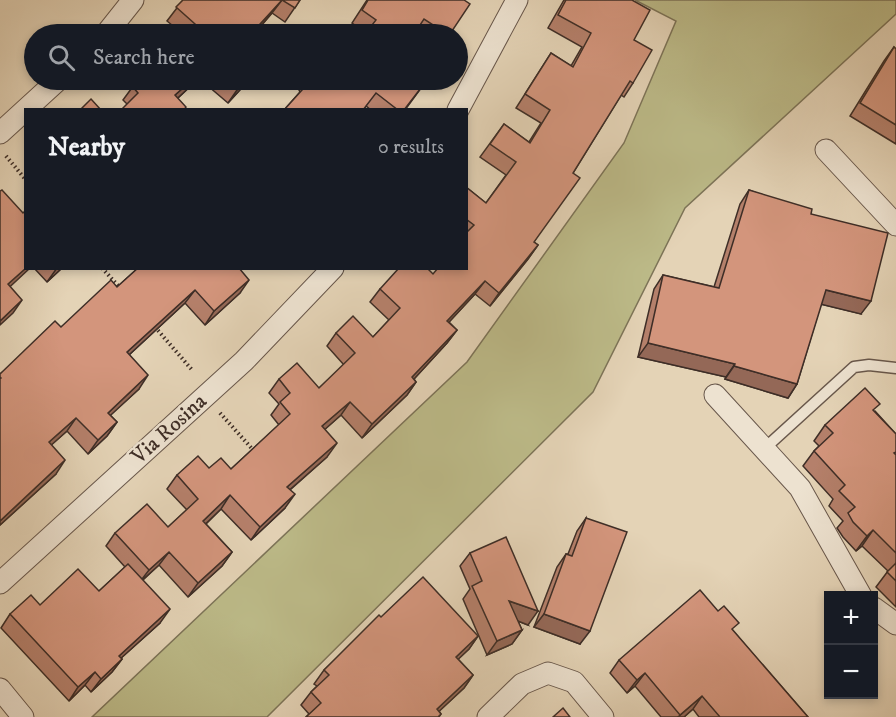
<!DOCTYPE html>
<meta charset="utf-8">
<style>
body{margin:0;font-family:"IM FELL DW Pica",serif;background:#242831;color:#f1f3f6}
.controls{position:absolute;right:18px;bottom:18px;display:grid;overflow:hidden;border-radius:0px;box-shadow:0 3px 9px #0003}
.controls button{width:54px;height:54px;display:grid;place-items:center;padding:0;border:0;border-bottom:2px solid #363941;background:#171b24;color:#f1f3f6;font:30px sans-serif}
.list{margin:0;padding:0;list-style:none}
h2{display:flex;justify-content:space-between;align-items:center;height:78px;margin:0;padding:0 24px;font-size:26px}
h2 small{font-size:20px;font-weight:400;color:#9ea1a6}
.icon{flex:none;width:33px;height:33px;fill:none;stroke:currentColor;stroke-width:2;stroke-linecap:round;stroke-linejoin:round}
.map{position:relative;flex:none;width:896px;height:717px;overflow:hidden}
.search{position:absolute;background:#171b24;box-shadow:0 3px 9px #0003;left:24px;top:24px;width:444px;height:66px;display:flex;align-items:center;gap:15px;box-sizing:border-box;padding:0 21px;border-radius:33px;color:#9ea1a6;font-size:22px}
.panel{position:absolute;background:#171b24;box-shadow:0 3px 9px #0003;left:24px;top:108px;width:444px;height:162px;border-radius:0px}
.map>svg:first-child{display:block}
</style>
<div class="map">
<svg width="896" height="717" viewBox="0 0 896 717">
<rect width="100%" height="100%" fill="#e4d3b6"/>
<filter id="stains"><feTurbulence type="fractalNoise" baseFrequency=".00333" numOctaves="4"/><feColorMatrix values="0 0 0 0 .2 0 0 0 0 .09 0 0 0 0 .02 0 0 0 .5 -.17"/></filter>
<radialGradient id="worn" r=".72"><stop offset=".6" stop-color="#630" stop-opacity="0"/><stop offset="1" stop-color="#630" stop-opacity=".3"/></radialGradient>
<polygon fill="#bcba88" stroke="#7d7458" stroke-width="1.5" points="635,0 896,0 896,14 685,208 593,392 267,717 92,717 467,362 624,143 676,21"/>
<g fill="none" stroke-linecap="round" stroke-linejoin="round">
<g stroke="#68574b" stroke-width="13">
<polyline id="lane" points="764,449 854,367 869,365 896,368"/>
</g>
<g stroke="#68574b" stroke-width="23">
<g id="street">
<polyline points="106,34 133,0"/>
<polyline points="458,110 517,0"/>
<polyline points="0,133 58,80"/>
<polyline points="826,150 896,225"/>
<polyline points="715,395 800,488 861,596"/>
<polyline points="0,583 244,361 333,268"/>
<polyline points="874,608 896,624"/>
<polyline points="0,689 23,717"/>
<polyline points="488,717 522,684 548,673 574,682 603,717"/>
</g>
</g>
<g stroke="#3e2e27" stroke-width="4" stroke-dasharray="1.5 3" stroke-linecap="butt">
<polyline points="6,156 26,180"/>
<polyline points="102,268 122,290"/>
<polyline points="155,327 193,371"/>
<polyline points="220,413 255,452"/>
</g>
<use href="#lane" stroke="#ede2d0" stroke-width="10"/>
<use href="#street" stroke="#ede2d0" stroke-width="21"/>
</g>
<g fill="#b5806b" stroke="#3e2e27" stroke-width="1.5">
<polygon points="183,0 300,0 285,22 272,13 254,34 183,34 167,21"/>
<polygon points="367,0 464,0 450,34 417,34 415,33 366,33 352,23"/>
<polygon points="564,0 632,0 634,40 633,83 624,97 621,95 573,173 534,242 538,245 528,259 490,306 475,294 449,322 457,330 447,343 414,379 416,382 407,395 362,438 341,415 325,429 327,457 290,490 285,508 251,540 221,509 206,524 232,552 222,566 188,597 159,565 143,580 160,623 121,658 122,659 112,672 91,692 85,685 69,701 1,628 10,614 99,591 125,567 106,546 115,533 168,527 187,510 167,489 177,475 209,468 231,469 279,425 271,415 279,404 269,393 279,379 319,388 344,365 327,346 336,333 373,337 389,320 370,302 380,289 433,274 466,268 466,187 486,203 506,175 480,157 504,124 529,142 541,123 516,108 551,53 571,66 582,47 548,28"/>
<polygon points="894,47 896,49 896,144 850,116 884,61"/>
<polygon points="129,80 197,80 178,98 127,104 123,100 134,85"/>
<polygon points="201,80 249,80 228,103"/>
<polygon points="306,80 427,80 405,110 371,110 366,106 364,110 284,110 300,92 299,90"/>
<polygon points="749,190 811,214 861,314 821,304 797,384 788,398 725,379 726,377 638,357 654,289 663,275 714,287 740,204"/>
<polygon points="34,268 62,268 47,282"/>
<polygon points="138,268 240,293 205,325 185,303 129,355 139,389 110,415 117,422 107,436 88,454 67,431 51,445 56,474 0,525 0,374 61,327 117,287"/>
<polygon points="875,411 896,434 896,607 876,587 888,571 862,546 856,551 843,537 837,528 843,521 829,506 833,499 803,466 814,451 819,446 814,441 825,425"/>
<polygon points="586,518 580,644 534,627 557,567 566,554 568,554 577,531"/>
<polygon points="470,553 528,625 518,621 522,630 512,644 487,655 463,599 470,589 460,566"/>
<polygon points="718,611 733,631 808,717 699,717 693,709 684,717 661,717 635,686 627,693 610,673 619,660"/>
<polygon points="381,617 478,636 469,649 458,659 473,675 464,688 439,711 441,714 439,717 306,717 309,714 301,705 311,692 317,686 314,684 324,670"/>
</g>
<g fill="#946857" stroke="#3e2e27" stroke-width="1.5">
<polygon points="282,0 272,13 254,34 251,34"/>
<polygon points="192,80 197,80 166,109 175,95"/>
<polygon points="246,80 249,80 228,103 237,90"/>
<polygon points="538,245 528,259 490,306 499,293"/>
<polygon points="26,268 30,268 0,296 8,284"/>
<polygon points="57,268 62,268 47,282"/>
<polygon points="249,280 240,293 205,325 214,311"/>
<polygon points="485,281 475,294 438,334 447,321"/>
<polygon points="195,290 185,303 117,366 127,352"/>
<polygon points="826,290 871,301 861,314 816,303"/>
<polygon points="22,300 13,313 0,325 0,321"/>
<polygon points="457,330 447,343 403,391 412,377"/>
<polygon points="648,343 735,364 726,377 638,357"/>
<polygon points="734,366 797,384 788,398 725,379"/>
<polygon points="148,375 139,389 99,426 108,413"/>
<polygon points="416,382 407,395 362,438 372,424"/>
<polygon points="350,402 341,415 313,440 322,426"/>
<polygon points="76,418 67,431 39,456 49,442"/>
<polygon points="117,422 107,436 88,454 98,440"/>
<polygon points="337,443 327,457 278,500 287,487"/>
<polygon points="65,460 56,474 0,525 0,521"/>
<polygon points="295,494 285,508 251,540 260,527"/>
<polygon points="230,495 221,509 194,535 203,521"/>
<polygon points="873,530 862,546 856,551 867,536"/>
<polygon points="169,552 159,565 139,583 149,570"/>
<polygon points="232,552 222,566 188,597 198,583"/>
<polygon points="509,601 538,611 528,625 500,614"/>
<polygon points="170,609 160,623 109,669 119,656"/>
<polygon points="544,614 590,631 580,644 534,627"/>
<polygon points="522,630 512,644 487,655 497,641"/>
<polygon points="478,636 469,649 447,670 456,657"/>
<polygon points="122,659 112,672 91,692 101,679"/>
<polygon points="95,672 85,685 69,701 78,687"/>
<polygon points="645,673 635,686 627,693 637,680"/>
<polygon points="473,675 464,688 433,717 437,709"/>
<polygon points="702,696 693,709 684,717 678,717"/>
</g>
<g fill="#d3957c" stroke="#3e2e27" stroke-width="1.5">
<polygon points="183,0 282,0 251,34 202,34 204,32 176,7"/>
<polygon points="282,0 300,0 295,8"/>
<polygon points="368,0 464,0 470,4 450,34 447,34 424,19 414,34 365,34 376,20 362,10"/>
<polygon points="566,0 632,0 650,10 634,40 652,50 633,83 630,81 573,173 580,178 534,242 538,245 499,293 485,281 447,321 457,330 412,377 416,382 372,424 350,402 322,426 337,443 287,487 295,494 260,527 230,495 203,521 232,552 198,583 169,552 149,570 115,533 147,504 168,527 198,499 177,475 198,456 209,468 221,458 231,469 290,414 280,402 290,393 279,379 297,363 319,388 355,353 336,333 353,316 373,337 400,308 380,289 399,268 427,268 433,274 438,268 466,268 466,233 474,225 466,219 466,187 486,203 516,162 490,144 504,124 530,143 550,110 525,94 551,53 573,67 591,33 558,15"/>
<polygon points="894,47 896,49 896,125 860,103"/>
<polygon points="140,80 192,80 175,95 186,107 184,110 121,110 138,93 132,86"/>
<polygon points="226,80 246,80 237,90"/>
<polygon points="311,80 427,80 404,110 398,110 376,93 363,110 284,110"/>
<polygon points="91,99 101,110 80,110"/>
<polygon points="2,190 23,213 26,210 26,268 8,284 22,300 0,321 0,191"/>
<polygon points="749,190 812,209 811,214 888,233 871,301 826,290 797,384 734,366 735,364 648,343 663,275 719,288"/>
<polygon points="138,268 239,268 249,280 214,311 195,290 127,352 148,375 108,413 117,422 98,440 76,418 49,442 65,460 0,521 0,379 1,378 0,377 0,374 55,321 61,327 111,280 117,287"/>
<polygon points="865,388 880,404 873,410 896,434 896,452 894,453 896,455 896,553 873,530 867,536 853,522 848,513 855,507 839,491 845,485 814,451 833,433 825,425"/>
<polygon points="586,518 627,532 590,631 544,614 566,554 572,556"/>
<polygon points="506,537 538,611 509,601 522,630 497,641 472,586 482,581 470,553"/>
<polygon points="896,563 896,581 887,572"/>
<polygon points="128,564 170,609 119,656 122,659 101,679 95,672 78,687 10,614 31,595 40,605 78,569 99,591"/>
<polygon points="423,577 478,636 456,657 473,675 437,709 441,714 438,717 306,717 321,703 311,692 329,675 324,670 379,615 381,617"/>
<polygon points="700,590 718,611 724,606 739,623 732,629 808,717 720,717 702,696 680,715 645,673 637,680 619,660"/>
<polygon points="563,708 570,717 553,717"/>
</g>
<g text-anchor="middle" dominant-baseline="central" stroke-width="5" stroke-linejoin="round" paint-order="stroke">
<g font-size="22" fill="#3e2e27" stroke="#ede2d0">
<text transform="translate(169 429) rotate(-42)">Via Rosina</text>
</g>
</g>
<rect width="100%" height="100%" filter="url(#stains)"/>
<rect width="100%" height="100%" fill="url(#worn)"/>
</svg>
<div class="controls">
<button>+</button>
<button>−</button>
</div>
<div class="search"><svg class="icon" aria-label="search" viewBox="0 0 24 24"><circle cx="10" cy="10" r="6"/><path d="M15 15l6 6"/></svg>Search here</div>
<section class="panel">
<h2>Nearby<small>0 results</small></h2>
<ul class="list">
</ul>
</section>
</div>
